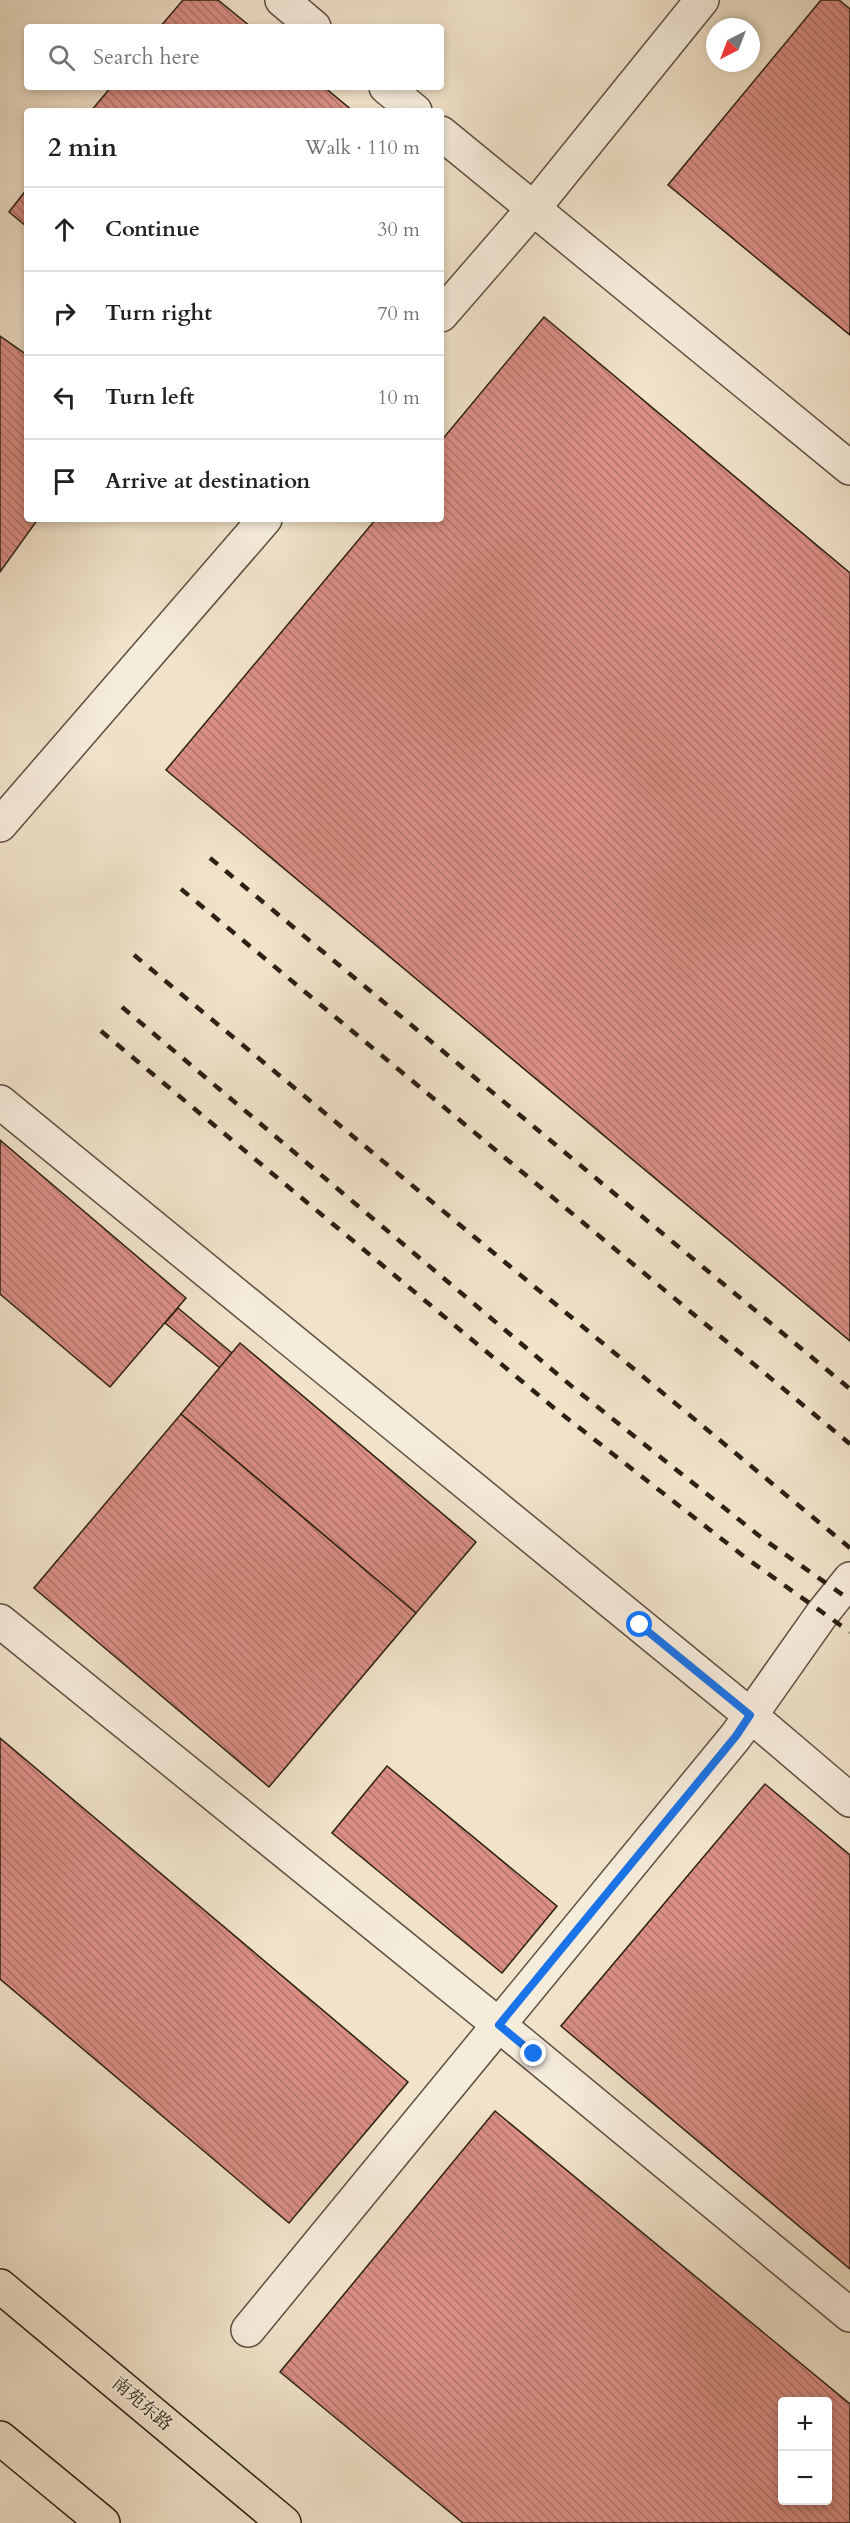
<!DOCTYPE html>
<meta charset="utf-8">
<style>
body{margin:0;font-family:Cardo,"Noto Serif SC",serif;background:#f2f2f2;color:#202124}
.controls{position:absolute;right:18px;bottom:18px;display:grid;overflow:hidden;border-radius:6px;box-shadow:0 3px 9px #0003}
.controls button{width:54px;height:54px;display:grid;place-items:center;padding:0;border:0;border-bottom:2px solid #e0e0e0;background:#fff;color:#202124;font:30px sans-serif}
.compass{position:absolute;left:706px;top:18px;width:54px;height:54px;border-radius:50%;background:#fff;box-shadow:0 3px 9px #0003;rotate:222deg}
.stop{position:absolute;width:18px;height:18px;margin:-14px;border:4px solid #1a73e8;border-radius:50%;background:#fff}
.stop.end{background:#1a73e8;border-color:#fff;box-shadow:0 2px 6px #0008}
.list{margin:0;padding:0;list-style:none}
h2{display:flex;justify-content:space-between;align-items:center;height:78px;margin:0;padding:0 24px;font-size:26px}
h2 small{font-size:20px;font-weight:400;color:#757577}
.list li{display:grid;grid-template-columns:39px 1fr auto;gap:18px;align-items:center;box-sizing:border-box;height:84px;padding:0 24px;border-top:2px solid #e0e0e0}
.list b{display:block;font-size:22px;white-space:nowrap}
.list em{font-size:20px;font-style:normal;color:#757577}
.icon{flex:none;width:33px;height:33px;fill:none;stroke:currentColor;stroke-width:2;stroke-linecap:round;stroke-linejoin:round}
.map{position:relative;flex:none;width:850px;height:2523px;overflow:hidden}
.search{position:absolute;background:#fff;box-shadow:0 3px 9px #0003;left:24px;top:24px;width:420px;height:66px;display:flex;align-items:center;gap:15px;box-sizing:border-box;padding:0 21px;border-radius:6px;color:#757577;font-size:22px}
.panel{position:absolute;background:#fff;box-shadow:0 3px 9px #0003;left:24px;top:108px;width:420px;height:414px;border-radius:6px}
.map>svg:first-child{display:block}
</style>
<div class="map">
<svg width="850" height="2523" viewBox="0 0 850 2523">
<defs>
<pattern id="building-back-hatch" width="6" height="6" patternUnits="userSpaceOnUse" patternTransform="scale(1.5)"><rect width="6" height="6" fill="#da8e84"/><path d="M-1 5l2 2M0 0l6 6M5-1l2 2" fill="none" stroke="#b1746b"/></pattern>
</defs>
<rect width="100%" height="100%" fill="#f1e2c9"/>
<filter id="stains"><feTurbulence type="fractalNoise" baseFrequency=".00333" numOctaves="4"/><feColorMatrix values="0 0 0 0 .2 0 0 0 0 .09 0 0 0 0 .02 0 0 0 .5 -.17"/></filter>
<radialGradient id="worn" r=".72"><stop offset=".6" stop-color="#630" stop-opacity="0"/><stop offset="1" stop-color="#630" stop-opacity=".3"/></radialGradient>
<g fill="url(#building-back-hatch)" stroke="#2a2015" stroke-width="1.5" fill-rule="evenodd">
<polygon points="183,0 218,0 251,27 160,27"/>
<polygon points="821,0 839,0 850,9 850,335 668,185"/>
<polygon points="111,87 324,87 353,111 91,111"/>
<polygon points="27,189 27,227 9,212"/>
<polygon points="544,317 850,573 850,1341 166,770 376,519 441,519 441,441"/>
<polygon points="0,336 27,355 27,519 38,519 0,572"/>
<polygon points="0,1140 186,1298 110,1387 0,1294"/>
<polygon points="178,1308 232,1353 220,1368 165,1323"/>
<polygon points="240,1343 476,1542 416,1613 181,1414"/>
<polygon points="181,1414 416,1613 269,1787 34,1588"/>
<polygon points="0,1738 408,2082 289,2223 0,1979"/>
<polygon points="387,1766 557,1906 502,1973 332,1833"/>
<polygon points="765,1784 850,1855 850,2269 561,2026"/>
<path d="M 495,2111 L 850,2404 L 850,2523 L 463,2523 L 280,2372 ZM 782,2402 L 828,2402 L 828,2500 L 782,2500 Z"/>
</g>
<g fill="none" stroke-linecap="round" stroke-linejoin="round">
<g stroke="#5c5042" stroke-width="36">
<g id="minor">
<polyline points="282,0 314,27"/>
<polyline points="386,87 415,111"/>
<polyline points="441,133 850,468"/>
<polyline points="441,315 533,209 702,0"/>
<polyline points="0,825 265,519"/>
<polyline points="0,1102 750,1715 850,1800"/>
<polyline points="0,1621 499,2025 850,2315"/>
<polyline points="248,2330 736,1736 822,1614 850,1579"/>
</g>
</g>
<g stroke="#2a2015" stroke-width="36">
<g id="highway">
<polyline points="0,2286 284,2523"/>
<polyline points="0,2438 103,2523"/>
</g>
</g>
<use href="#minor" stroke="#f6ecdc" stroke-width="33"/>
<use href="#highway" stroke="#f1e2c9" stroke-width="33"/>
<g stroke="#2a2015" stroke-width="4.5" stroke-dasharray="10 10" stroke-linecap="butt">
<polyline points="210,858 850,1389"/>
<polyline points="181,889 850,1444"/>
<polyline points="134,955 850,1548"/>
<polyline points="122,1007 575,1389 762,1538 850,1600"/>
<polyline points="101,1031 554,1408 746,1558 850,1632"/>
</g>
</g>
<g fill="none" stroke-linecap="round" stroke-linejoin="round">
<polyline stroke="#1a73e8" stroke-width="8" points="534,2054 499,2025 736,1736 750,1715 640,1625"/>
</g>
<g text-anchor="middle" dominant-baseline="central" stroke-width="4.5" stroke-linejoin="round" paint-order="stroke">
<g font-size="18" fill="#2a2015" stroke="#f6ecdc">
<text transform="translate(142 2404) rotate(40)">南苑东路</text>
</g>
</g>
<rect width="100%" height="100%" filter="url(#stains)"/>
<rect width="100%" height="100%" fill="url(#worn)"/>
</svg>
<div class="controls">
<button>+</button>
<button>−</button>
</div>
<svg class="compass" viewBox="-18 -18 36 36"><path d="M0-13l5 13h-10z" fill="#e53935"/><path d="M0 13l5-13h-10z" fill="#757577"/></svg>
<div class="stop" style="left:640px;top:1625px"></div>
<div class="stop end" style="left:534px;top:2054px"></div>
<div class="search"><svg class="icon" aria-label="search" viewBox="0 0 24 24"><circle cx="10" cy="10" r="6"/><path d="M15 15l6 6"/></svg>Search here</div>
<section class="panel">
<h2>2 min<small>Walk · 110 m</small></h2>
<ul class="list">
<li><svg class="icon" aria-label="ahead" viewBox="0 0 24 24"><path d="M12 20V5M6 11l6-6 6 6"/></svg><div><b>Continue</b></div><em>30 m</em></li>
<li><svg class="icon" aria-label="right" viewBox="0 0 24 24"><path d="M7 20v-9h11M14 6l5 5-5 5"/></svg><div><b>Turn right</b></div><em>70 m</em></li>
<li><svg class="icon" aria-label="left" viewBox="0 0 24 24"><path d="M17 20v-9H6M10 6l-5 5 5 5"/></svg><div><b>Turn left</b></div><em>10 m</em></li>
<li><svg class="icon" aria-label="arrive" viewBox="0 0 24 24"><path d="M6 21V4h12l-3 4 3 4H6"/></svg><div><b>Arrive at destination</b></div></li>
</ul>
</section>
</div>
